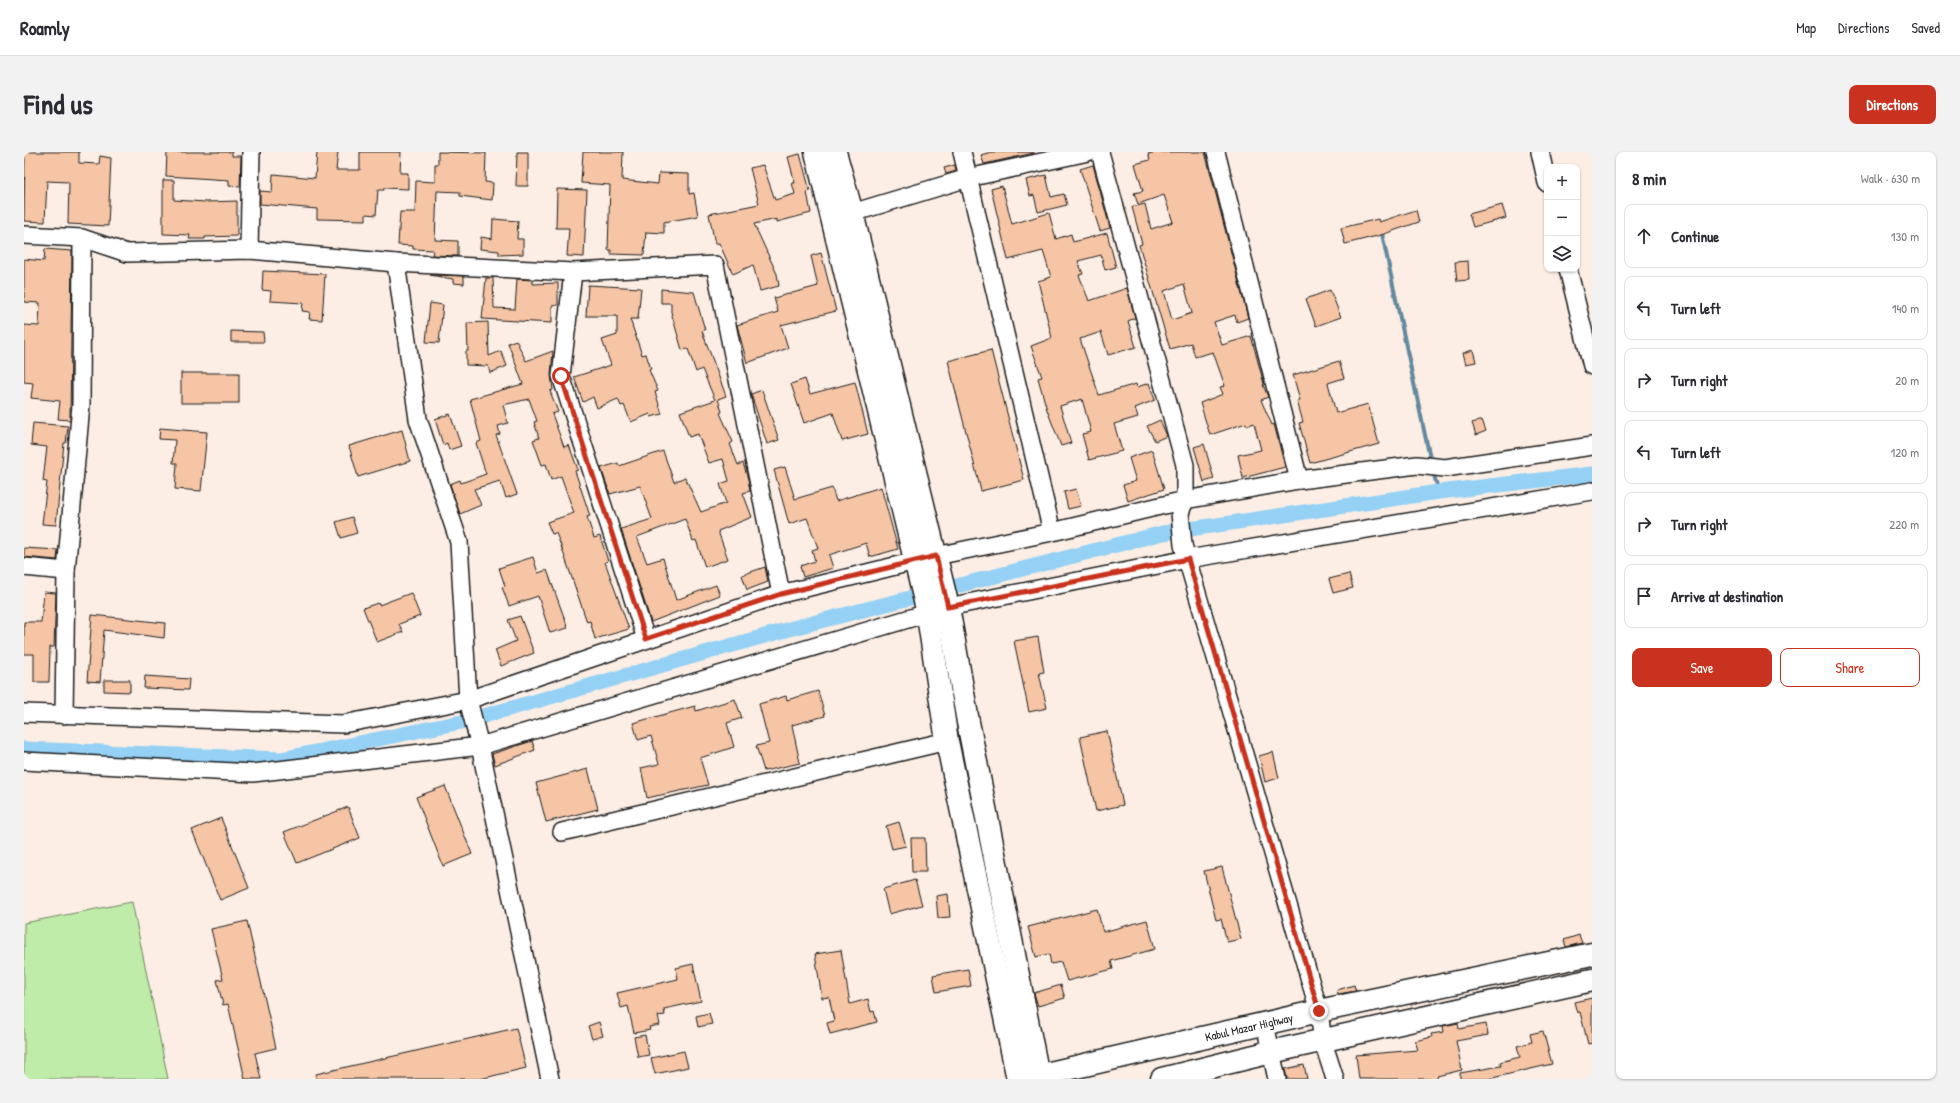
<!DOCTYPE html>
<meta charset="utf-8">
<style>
body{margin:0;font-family:"Patrick Hand",sans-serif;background:#f2f2f3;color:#2b2b33}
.controls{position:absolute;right:12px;top:12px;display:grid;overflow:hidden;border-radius:8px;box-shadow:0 1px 3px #0004}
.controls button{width:36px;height:36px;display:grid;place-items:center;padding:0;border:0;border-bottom:1px solid #e1e1e2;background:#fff;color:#2b2b33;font:20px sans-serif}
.stop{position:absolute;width:12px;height:12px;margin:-9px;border:3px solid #c8321e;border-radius:50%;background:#fff}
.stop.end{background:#c8321e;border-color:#fff;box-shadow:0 1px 4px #0008}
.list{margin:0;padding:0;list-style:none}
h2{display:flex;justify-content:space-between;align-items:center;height:52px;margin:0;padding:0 16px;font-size:17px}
h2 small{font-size:13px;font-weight:400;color:#7c7c81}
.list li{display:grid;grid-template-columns:26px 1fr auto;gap:12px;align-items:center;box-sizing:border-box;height:64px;margin:0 8px 8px;padding:0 8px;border:1px solid #e1e1e2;border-radius:8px}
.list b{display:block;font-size:15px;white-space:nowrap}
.list em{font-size:13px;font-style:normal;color:#7c7c81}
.actions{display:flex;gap:8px;padding:12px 16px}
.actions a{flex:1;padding:9px 0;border:1px solid #c8321e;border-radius:8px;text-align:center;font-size:14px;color:#c8321e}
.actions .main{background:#c8321e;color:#fff}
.icon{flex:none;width:22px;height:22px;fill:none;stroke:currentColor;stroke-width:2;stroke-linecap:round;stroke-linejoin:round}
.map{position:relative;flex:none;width:1568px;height:927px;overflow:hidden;border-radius:8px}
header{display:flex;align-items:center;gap:24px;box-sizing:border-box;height:56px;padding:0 20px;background:#fff;border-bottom:1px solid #e1e1e2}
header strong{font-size:19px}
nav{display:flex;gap:22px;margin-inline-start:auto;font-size:14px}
.intro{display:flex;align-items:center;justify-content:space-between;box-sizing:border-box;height:96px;padding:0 24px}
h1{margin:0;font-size:28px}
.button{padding:10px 18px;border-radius:8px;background:#c8321e;color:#fff;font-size:14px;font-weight:700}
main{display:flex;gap:24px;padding:0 24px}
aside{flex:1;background:#fff;border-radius:8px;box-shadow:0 1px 3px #0004}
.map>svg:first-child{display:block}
</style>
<header>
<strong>Roamly</strong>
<nav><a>Map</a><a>Directions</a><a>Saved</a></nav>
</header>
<div class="intro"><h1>Find us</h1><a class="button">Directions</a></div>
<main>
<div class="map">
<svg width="1568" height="927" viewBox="0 0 1568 927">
<rect width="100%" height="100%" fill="#fceee4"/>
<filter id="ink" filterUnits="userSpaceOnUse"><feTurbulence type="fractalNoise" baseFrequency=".025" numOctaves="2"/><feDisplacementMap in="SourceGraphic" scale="8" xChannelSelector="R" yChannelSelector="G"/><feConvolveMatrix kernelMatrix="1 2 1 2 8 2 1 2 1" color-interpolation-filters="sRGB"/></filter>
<g filter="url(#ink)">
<polygon fill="#c0eca9" stroke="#6e8462" points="108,750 144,927 0,927 0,771"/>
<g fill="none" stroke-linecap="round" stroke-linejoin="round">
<g stroke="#64899e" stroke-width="4">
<polyline points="1357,77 1407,311"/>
<polyline points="1409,320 1415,340"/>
</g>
<polyline stroke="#94d1f5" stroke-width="15" points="0,597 257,607 442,569 769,476 1139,381 1415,340 1568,322"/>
</g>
<g fill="#f5c5a5" stroke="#1c1c1c" fill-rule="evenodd">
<polygon points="1,0 55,0 55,11 75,12 76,4 87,6 84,74 44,72 45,30 23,29 21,70 0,69"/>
<polygon points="143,0 208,0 208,4 217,4 216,35 205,34 205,28 142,24"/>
<polygon points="293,0 314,0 312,18 336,18 336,0 377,0 376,21 384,21 384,37 360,36 360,38 354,38 352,63 342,62 342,68 293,67 293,57 236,52 236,39 248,40 249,22 291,26"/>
<polygon points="414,0 462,1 461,30 469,31 468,48 436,44 436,40 413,39 411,88 434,89 434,104 408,103 409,98 389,97 389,94 374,93 376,60 391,60 392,29 411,30 411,12 414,12"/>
<polygon points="493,0 504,0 504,34 492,34"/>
<polygon points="559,0 599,0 598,28 634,32 635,21 665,22 665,42 670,41 674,64 640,70 640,81 622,80 620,103 587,102 587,98 584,98 586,33 557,31"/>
<polygon points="967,0 1010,0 1010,1 960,12 957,3"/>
<path d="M 1133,0 L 1181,0 L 1224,166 L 1213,170 L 1211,163 L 1190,170 L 1198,193 L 1227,184 L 1240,232 L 1239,233 L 1244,245 L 1237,248 L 1248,273 L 1250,272 L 1261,315 L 1219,326 L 1214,303 L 1237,298 L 1230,271 L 1223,274 L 1222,271 L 1186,283 L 1176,251 L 1199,242 L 1196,235 L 1201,234 L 1189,200 L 1171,205 L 1167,191 L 1146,197 L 1115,93 L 1118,92 L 1108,55 L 1121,52 L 1127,77 L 1149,70 L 1140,43 L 1114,52 L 1110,41 L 1119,39 L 1111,12 L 1126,8 L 1124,2 ZM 1160,132 L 1168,161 L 1148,168 L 1140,139 Z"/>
<polygon points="776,2 786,39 783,40 787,61 753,70 753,67 730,72 753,122 755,134 736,139 729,113 709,122 695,91 691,92 685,62 735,52 726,16 739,13 751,48 771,42 768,31 771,31 764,5"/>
<polygon points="931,13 932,19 922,22 920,16"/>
<polygon points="1069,13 1086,76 1076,79 1056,17"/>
<polygon points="1022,23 1027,45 1040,42 1043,53 1014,60 1010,43 1006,44 1002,28"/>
<polygon points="139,28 150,28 150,48 182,50 213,49 213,84 181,85 181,87 165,87 166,83 139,82"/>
<polygon points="978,34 988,72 1025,61 1032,87 1047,82 1049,90 1083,81 1092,115 1081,118 1077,103 1054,109 1059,122 1055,123 1065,149 1103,136 1111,166 1104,169 1112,195 1084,203 1077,180 1056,187 1075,243 1112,232 1113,235 1125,231 1131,248 1111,256 1114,265 1090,272 1098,299 1065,308 1058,282 1067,280 1058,247 1036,254 1047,291 1037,294 1023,258 1014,226 1018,225 1007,194 1028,186 1014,129 1027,125 1019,99 984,108 967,37"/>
<polygon points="533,37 563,38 560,105 543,104 545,76 532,76"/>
<polygon points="1478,53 1482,66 1449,75 1445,62"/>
<polygon points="1392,58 1395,70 1357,83 1321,92 1317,76 1354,67 1355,70"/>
<polygon points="469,67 494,69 493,87 499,87 499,102 475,103 475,99 456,97 457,85 468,87"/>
<polygon points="21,97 48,99 46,268 34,267 36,249 7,246 9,231 0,230 0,173 15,174 16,151 0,150 0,107 20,109"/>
<polygon points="797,101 812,159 757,173 764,196 723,211 713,173 754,160 750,146 794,134 787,104"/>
<polygon points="1444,109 1445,128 1433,129 1431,110"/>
<polygon points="239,119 301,122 298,168 285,167 286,160 278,159 279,151 246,149 247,139 238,138"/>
<polygon points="406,123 440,124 440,132 429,131 429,127"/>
<polygon points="462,126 469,126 470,156 491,157 493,127 509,128 509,132 534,131 534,153 528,154 528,171 458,167"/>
<polygon points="564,133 617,136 614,167 606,167 618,203 622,202 627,217 625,218 634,239 631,240 638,262 627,265 626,262 607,270 600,253 597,254 594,247 573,256 569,245 559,250 550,225 587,213 578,188 593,183 593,164 562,164"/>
<polygon points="637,137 670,140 681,178 678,179 702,244 694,247 698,260 696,261 709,290 706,292 714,313 719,311 724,327 726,339 719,341 728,365 694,379 704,407 681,415 672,388 669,389 661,367 613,385 623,411 639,406 652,448 692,433 696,443 627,470 597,377 628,367 616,334 586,342 577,316 594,311 595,314 639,299 650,330 661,325 677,360 702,351 696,332 705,329 699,307 685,311 674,282 665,285 656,260 691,248 678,217 672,220 664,197 658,198 647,160 647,151 637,151"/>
<polygon points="1306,138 1317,165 1292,174 1282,147"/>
<polygon points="406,151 419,153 415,191 402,190"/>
<polygon points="464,170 465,204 477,199 483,214 466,221 464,214 442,213 442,199 444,199 443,171"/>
<polygon points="207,179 239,180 240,190 207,190"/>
<polygon points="492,188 502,209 529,199 527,223 529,238 526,239 534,260 528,262 540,295 545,293 554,318 551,319 566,364 563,365 570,386 576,384 584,409 581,410 605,477 571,487 566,469 563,470 537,394 532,381 528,382 523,370 550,361 537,324 527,328 522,312 518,313 509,288 515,286 510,270 513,269 505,247 479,253 484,271 474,274 476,282 472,283 493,342 482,346 476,329 450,337 457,353 436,362 426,332 436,328 437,331 462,322 452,291 457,289 446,247 499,232 484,191"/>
<polygon points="967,198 1000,328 957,339 924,209"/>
<polygon points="1449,198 1452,210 1442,212 1439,201"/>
<polygon points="1315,209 1320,226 1304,231 1312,261 1344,252 1355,292 1286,311 1275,271 1279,270 1273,249 1276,248 1269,223"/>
<rect x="157" y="221" width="58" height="30"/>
<polygon points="781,227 786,242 831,230 844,282 818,289 809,261 780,271 767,232"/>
<polygon points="738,238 755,288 743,292 727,242"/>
<polygon points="426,262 437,294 425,298 423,291 419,293 411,267"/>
<polygon points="1136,268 1143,284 1131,289 1123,274"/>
<polygon points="1458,268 1462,279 1452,283 1448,271"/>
<polygon points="9,271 44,274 42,291 40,291 32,373 18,372 23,330 19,329 23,295 7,293"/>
<polygon points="136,276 183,280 177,339 151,337 153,311 149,311 151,288 135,287"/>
<polygon points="378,278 386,309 334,325 325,294"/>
<polygon points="1180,292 1190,327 1180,330 1170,295"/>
<polygon points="1128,298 1140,337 1104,349 1099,333 1112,329 1105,306"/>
<polygon points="761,315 771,347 808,336 812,349 857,335 874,397 846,405 842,391 805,403 809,416 779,425 776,414 791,409 788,398 794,396 783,366 765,372 750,318"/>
<polygon points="1052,337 1057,354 1044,357 1040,340"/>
<polygon points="328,365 333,381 317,386 312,370"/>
<polygon points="0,396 34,398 33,408 0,405"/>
<polygon points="509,405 514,421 523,418 544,476 526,481 514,444 485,454 478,435 481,434 475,416"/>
<polygon points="741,415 744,430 723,438 718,423"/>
<polygon points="1325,422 1329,436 1309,441 1305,427"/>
<polygon points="20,440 32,441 30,495 26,495 25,530 10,530 10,502 0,502 0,470 17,470"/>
<polygon points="387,441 396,464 375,472 379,480 353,490 339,456 354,451 355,453"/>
<polygon points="68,463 141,471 140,486 80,478 76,530 63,529"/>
<polygon points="496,464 510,501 477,514 471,498 492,489 484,468"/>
<polygon points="1014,485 1020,520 1015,521 1023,556 1005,560 990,489"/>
<polygon points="121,524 165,527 164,538 120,536"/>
<polygon points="80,528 106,528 106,540 80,539"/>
<polygon points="794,539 801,564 768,573 776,611 740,619 732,594 745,591 735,552 762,544 763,548"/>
<polygon points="711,547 718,566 703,571 710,595 676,606 684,633 623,646 617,616 635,612 627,584 614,588 609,571 671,554 672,559"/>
<polygon points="1083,579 1099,653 1072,659 1056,585"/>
<polygon points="508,589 511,598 471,613 468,602"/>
<polygon points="1249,600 1255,626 1241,630 1235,604"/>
<polygon points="564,617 574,657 522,670 512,631"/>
<polygon points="421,634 448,702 419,714 392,645"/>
<polygon points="324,655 336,686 273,711 260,680"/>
<polygon points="197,666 225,736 196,748 168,678"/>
<polygon points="875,670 882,694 868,697 862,674"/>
<polygon points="887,686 901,686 902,720 888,720"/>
<polygon points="1198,715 1217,787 1203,790 1197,767 1192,768 1180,719"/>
<polygon points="891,728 898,753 865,762 859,737"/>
<polygon points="924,742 926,765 914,766 912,744"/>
<polygon points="1073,757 1079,780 1123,768 1131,797 1087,809 1089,817 1043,829 1037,810 1027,812 1025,802 1012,805 1004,775"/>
<polygon points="223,769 252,896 231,901 237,927 221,927 204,852 199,853 193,828 199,827 187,777"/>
<polygon points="1555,783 1558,791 1542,795 1540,788"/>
<polygon points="817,798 826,852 844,847 847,860 850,859 853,870 806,882 803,871 810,869 805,845 798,846 791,802"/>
<polygon points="669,812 677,849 640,857 641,863 634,864 636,873 625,875 626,878 610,881 604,854 597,856 593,841 654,827 652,816"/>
<polygon points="944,817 947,834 912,840 909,823"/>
<polygon points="1037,833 1041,846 1014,854 1010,841"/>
<polygon points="1330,833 1332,839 1314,842 1313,838"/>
<polygon points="1568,846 1568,891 1564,892 1556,860 1553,861 1550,850"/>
<polygon points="685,861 688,872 674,875 672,864"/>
<polygon points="575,870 579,884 568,887 564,874"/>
<polygon points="1434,871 1435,877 1462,872 1464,883 1432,889 1438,918 1413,924 1414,927 1335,927 1332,903 1394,898 1391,889 1408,885 1407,882 1420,880 1419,874"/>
<polygon points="492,876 502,916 456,927 292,927 292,922"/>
<polygon points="1519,879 1528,912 1464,927 1436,927 1436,921 1477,914 1476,910 1496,905 1493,894 1508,890 1506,882"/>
<polygon points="621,883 625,903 614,905 610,885"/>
<polygon points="660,899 664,915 631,922 627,906"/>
<polygon points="1280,913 1283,927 1263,927 1261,917"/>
</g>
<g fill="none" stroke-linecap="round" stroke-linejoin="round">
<g stroke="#1c1c1c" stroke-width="20">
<g id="street">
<polyline points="938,0 1028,380"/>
<polyline points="1076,0 1161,313 1161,348 1156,361 1159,393 1295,859 1299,890 1311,927"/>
<polyline points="1192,0 1275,328"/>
<polyline points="1516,0 1523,31"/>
<polyline points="828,61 944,26 1064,0"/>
<polyline points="0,83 58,86 103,101 225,98 372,111 549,120 691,113 757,442"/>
<polyline points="225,98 227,0"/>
<polyline points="372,111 394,267 435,390 444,548 456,594 526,927"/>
<polyline points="1544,117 1568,214"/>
<polyline points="549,120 537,224 622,487"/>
<polyline points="0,415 42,419"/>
<polyline points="0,561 319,572 444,548 757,442 912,404 1028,380 1161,348 1275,328 1393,313 1421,316 1568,294"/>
<polyline points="40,563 42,419 57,253 58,86"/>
<polyline points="0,609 229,621 456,594 924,455 1164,407 1568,339"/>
<polyline points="538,680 923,589"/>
<polyline points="1241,872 1253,927"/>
</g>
</g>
<g stroke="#1c1c1c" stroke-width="25">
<g id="secondary">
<polyline points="792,0 903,457 923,589 994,927"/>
<polyline points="811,0 828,61 924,455 944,570 1014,924"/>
</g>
</g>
<g stroke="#1c1c1c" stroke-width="25">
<g id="highway">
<polyline points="1000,927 1295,859 1568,802"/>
<polyline points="1138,927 1247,900 1568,828"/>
</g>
</g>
<use href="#street" stroke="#fff" stroke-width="17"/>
<use href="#secondary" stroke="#fff" stroke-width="22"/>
<use href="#highway" stroke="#fff" stroke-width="22"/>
</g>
</g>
<g fill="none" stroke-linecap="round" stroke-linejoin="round" filter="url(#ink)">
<polyline stroke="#c8321e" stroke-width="5" points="537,224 622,487 757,442 912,404 924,455 1164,407 1295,859"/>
</g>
<g text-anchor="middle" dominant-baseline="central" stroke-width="4" stroke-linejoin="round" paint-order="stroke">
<g font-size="12" fill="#1c1c1c" stroke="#fff">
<text transform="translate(1225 875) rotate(-13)">Kabul Mazar Highway</text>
</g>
</g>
</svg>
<div class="controls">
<button>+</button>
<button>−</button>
<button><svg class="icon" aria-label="layers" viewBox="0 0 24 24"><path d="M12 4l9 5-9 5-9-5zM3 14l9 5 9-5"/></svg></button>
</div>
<div class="stop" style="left:537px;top:224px"></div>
<div class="stop end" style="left:1295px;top:859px"></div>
</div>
<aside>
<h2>8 min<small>Walk · 630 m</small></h2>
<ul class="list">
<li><svg class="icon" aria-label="ahead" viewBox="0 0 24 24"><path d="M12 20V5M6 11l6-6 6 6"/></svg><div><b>Continue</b></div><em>130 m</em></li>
<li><svg class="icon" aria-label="left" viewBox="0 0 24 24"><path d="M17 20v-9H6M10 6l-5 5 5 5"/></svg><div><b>Turn left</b></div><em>140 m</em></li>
<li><svg class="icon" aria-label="right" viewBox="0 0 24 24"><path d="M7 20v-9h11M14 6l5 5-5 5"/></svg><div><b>Turn right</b></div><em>20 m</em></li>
<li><svg class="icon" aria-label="left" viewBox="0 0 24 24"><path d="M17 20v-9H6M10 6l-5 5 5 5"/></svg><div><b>Turn left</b></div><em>120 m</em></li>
<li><svg class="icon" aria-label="right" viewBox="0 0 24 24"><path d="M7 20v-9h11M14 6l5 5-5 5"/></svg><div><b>Turn right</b></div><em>220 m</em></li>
<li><svg class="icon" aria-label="arrive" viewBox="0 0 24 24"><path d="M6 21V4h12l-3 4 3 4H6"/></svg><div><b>Arrive at destination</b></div></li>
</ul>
<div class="actions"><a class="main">Save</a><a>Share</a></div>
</aside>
</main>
